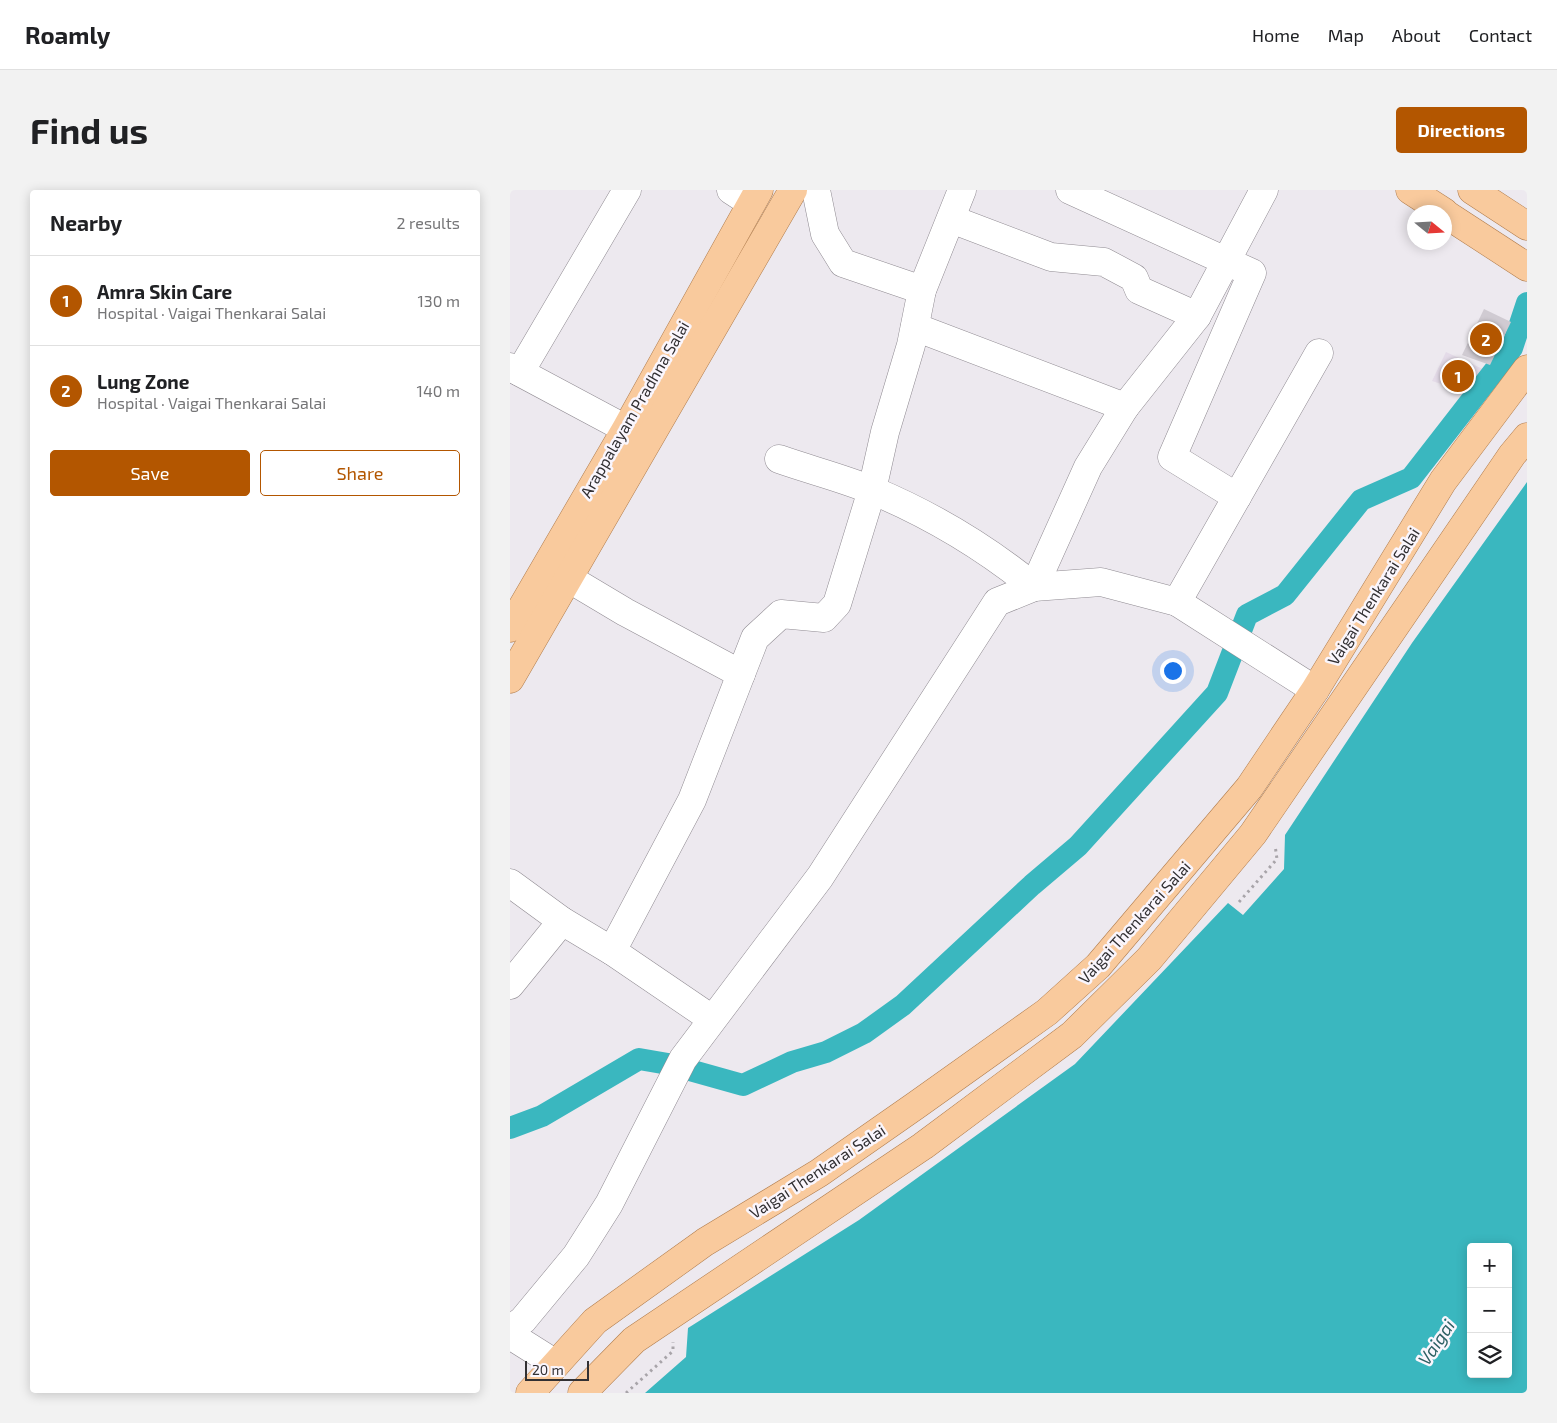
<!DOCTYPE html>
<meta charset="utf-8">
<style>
body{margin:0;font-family:"Exo 2",sans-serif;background:#f2f2f2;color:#202124}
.controls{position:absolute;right:15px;bottom:15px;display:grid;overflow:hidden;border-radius:5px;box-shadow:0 2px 12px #0003}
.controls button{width:45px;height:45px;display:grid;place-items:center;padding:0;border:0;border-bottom:1px solid #e0e0e0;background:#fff;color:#202124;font:25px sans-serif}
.compass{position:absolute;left:897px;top:15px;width:45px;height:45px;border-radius:50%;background:#fff;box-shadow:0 2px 12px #0003;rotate:108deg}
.scale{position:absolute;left:15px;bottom:12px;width:64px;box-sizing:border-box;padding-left:5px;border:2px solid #323033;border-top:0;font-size:14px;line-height:18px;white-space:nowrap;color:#323033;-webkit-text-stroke:4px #faf6fd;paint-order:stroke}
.you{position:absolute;left:662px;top:480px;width:18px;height:18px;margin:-12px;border:4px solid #fff;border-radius:50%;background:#1a73e8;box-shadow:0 0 0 8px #1a73e833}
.badge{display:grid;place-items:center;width:32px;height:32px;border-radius:50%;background:#b35600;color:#fff;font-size:16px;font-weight:700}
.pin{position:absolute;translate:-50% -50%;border:2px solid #fff;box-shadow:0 1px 5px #0006}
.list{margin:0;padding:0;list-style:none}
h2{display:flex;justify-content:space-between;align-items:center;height:65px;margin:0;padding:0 20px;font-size:21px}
h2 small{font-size:16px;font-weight:400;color:#757577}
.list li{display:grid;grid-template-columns:32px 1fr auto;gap:15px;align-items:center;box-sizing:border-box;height:90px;padding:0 20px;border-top:1px solid #e0e0e0}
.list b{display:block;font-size:19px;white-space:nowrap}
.list p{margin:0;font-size:16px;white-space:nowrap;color:#757577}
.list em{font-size:16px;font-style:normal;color:#757577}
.actions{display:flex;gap:10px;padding:15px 20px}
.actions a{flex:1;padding:11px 0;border:1px solid #b35600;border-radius:5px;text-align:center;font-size:18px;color:#b35600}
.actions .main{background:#b35600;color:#fff}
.icon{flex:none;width:28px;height:28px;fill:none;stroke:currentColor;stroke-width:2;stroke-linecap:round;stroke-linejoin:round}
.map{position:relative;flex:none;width:1017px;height:1203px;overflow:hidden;border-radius:5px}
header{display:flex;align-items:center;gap:30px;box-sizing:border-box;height:70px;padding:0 25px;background:#fff;border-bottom:1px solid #e0e0e0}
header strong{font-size:24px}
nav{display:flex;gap:28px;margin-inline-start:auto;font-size:18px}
.intro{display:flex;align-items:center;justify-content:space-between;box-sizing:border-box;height:120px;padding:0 30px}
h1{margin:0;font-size:35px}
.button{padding:12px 22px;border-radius:5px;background:#b35600;color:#fff;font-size:18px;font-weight:700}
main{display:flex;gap:30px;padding:0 30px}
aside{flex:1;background:#fff;border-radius:5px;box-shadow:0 2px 12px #0003}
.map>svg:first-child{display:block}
</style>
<header>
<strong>Roamly</strong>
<nav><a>Home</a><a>Map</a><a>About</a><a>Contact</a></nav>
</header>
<div class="intro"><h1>Find us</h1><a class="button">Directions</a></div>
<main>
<aside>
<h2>Nearby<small>2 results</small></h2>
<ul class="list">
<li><span class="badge">1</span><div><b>Amra Skin Care</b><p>Hospital · Vaigai Thenkarai Salai</p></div><em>130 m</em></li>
<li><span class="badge">2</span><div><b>Lung Zone</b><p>Hospital · Vaigai Thenkarai Salai</p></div><em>140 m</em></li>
</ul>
<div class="actions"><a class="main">Save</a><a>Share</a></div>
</aside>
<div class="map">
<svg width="1017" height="1203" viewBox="0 0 1017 1203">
<rect width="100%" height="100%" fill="#ede9ef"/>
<polygon fill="#e4dbe8" points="936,162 975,180 962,204 922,191"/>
<path fill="#3ab7bf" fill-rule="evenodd" d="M 1017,292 L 1017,1203 L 135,1203 L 176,1167 L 178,1138 L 349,1030 L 565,874 L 718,713 L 733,725 L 774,679 L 775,645 L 902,453 ZM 961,1057 L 998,1057 L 998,1184 L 961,1184 Z"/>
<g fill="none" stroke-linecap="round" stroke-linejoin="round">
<polyline stroke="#3ab7bf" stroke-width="22" points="0,938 32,926 129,869 158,874 233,895 282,872 316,862 354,843 393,815 522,695 568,656 707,503 737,425 775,405 851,310 901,288 1002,158 1017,113"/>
</g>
<polygon fill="#d0cbd2" points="974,119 1001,132 980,175 952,165"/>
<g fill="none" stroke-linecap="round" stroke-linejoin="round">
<g stroke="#908b92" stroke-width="29">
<g id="minor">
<polyline points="221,0 241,13"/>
<polyline points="306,0 315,44 333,73 412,100"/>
<polyline points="560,0 742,83 662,267 727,307"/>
<polyline points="441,29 541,67 594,72 624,88 629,100 687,126"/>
<polyline points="405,137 615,217"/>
<polyline points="0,177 116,239"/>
<polyline points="10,182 117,0"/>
<path d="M 269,269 C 300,280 333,288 364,301 C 421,325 476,358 524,397 L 591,392 L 667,412 L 805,500"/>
<polyline points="58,388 115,422 231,484"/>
<polyline points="667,412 809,163"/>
<polyline points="0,693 52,731 102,761 202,829"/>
<polyline points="102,761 182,610 245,448 271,424 314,428 327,414 362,300 375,242 401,155 412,100 452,0"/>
<polyline points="0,795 52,731"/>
<polyline points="0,1140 13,1130 66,1066 99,1014 173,869 310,687 487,412 524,397 578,277 615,217 687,126 754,0"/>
<polyline points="0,1145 46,1174"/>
</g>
</g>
<g stroke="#b17d4d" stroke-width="29">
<g id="major">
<polyline points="900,0 934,22"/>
<polyline points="962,0 1017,36"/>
<polyline points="934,23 1017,77"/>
<polyline points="0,438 116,239 249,0"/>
<polyline points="0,489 283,0"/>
<polyline points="20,1203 85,1131 195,1052 309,983 405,916 537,822 588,776 739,598 805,500 933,291 1017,179"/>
<polyline points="72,1203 124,1150 413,956 562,845 639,769 743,644 1002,265 1017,247"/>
</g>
</g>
<g stroke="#a8a4a9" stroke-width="3" stroke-dasharray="2.5 4" stroke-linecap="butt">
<polyline points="729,712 767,669 765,655"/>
<polyline points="116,1203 163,1161 163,1152"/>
</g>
<use href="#minor" stroke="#fff" stroke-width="28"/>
<use href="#major" stroke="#f9ca9d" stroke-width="28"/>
</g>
<g text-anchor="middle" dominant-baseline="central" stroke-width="5" stroke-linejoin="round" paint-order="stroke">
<g font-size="16" fill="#323033" stroke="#faf6fd">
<text transform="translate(124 219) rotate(-60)">Arappalayam Pradhna Salai</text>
<text transform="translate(863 406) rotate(-58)">Vaigai Thenkarai Salai</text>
<text transform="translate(624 732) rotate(-48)">Vaigai Thenkarai Salai</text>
<text transform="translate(307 981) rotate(-33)">Vaigai Thenkarai Salai</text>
</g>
<g font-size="18" font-style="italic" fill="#2e6165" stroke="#faf6fd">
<text transform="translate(926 1152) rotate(-56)">Vaigai</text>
</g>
</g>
</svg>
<div class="controls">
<button>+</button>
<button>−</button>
<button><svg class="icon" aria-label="layers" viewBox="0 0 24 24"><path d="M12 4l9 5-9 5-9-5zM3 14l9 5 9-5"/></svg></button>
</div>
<svg class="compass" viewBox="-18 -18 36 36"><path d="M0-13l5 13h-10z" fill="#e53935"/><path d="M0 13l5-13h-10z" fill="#757577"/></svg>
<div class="scale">20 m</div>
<div class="you"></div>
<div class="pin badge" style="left:948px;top:186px">1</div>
<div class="pin badge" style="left:976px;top:149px">2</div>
</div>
</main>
